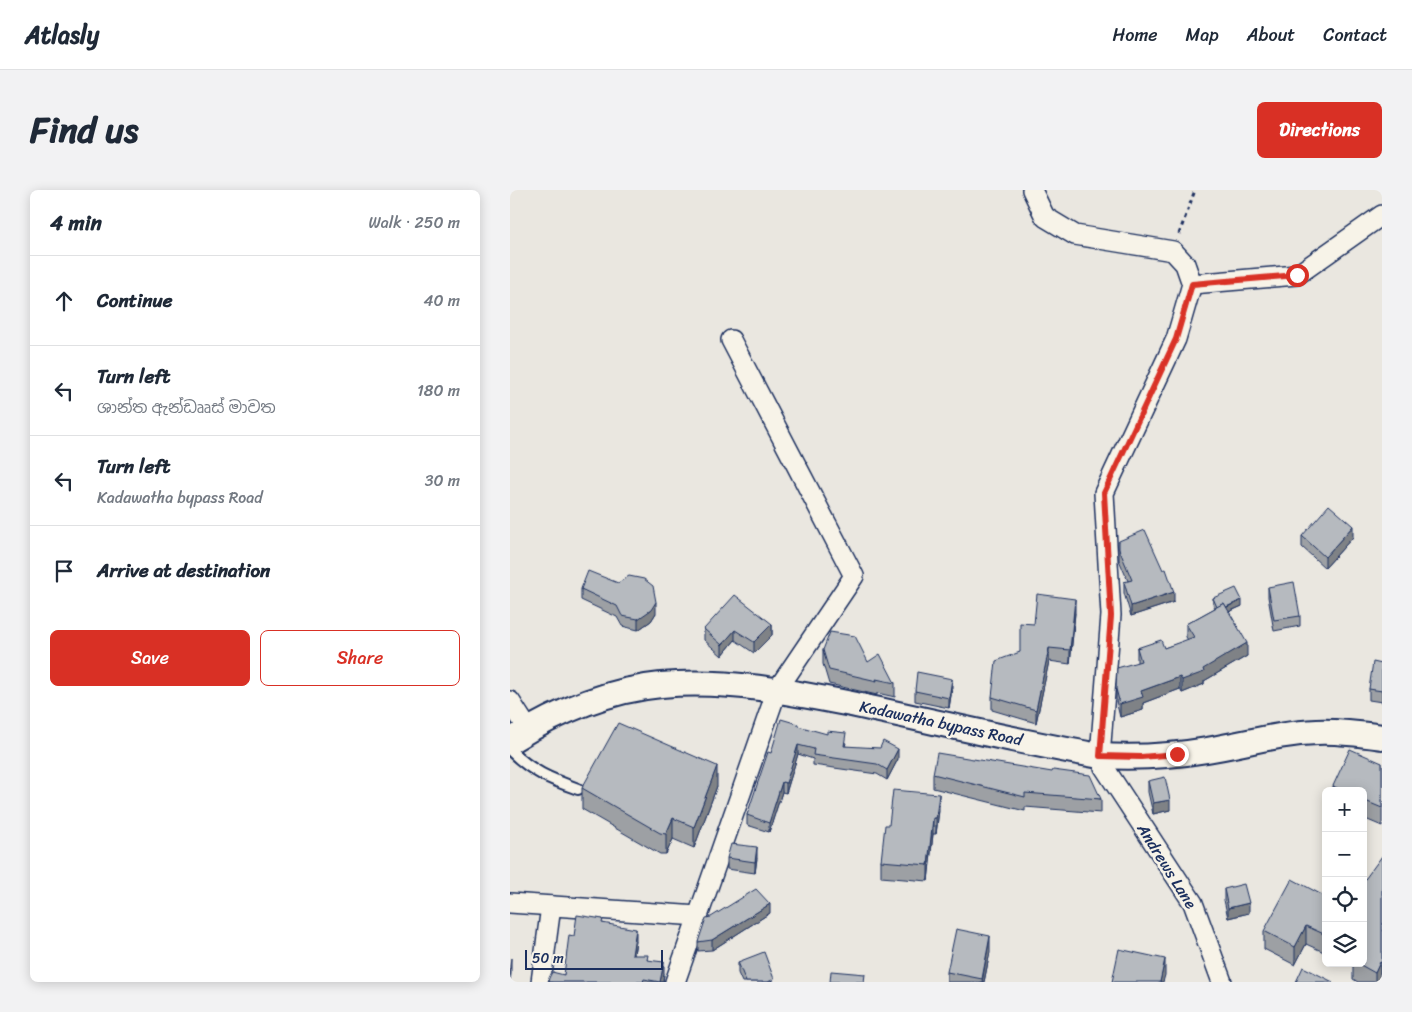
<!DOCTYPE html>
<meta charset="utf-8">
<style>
body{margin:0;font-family:Sriracha,"Noto Sans Sinhala",sans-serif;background:#f2f2f3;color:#1f2937}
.controls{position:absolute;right:15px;bottom:15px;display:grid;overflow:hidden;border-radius:8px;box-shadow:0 2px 12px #0003}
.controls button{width:45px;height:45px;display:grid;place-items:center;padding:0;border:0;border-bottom:1px solid #e0e1e3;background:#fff;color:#1f2937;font:25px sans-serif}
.scale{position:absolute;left:15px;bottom:12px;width:138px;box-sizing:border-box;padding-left:5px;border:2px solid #1b2f5e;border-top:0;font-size:14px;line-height:18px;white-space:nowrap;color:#1b2f5e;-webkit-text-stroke:4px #f7f3e8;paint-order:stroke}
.stop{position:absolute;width:15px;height:15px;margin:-11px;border:4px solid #d93025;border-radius:50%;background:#fff}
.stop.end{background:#d93025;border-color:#fff;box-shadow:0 1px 5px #0008}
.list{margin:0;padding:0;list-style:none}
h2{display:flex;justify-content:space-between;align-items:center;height:65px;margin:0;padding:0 20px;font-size:21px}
h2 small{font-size:16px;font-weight:400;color:#747a83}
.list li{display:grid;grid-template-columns:32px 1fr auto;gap:15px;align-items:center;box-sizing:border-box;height:90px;padding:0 20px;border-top:1px solid #e0e1e3}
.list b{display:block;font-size:19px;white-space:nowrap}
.list p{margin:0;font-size:16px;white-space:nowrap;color:#747a83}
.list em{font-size:16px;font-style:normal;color:#747a83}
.actions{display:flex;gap:10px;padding:15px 20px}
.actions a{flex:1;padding:11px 0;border:1px solid #d93025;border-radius:8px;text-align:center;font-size:18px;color:#d93025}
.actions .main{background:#d93025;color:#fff}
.icon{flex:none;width:28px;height:28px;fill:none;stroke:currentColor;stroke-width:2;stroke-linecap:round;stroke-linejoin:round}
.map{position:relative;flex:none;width:872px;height:792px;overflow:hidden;border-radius:8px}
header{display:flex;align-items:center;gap:30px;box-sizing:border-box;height:70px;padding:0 25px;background:#fff;border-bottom:1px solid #e0e1e3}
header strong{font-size:24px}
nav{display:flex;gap:28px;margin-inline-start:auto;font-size:18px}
.intro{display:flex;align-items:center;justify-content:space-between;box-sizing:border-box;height:120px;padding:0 30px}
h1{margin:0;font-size:35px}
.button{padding:12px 22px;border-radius:8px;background:#d93025;color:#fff;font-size:18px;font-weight:700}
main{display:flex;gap:30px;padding:0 30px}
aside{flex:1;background:#fff;border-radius:8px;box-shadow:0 2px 12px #0003}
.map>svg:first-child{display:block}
</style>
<header>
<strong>Atlasly</strong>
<nav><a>Home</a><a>Map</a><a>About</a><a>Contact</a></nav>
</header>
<div class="intro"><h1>Find us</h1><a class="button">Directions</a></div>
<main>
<aside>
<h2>4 min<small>Walk · 250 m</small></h2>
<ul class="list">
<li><svg class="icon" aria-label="ahead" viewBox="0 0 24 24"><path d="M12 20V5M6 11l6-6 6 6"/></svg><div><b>Continue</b></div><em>40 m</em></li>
<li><svg class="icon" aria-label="left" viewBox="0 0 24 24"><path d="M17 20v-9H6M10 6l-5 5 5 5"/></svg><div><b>Turn left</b><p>ශාන්ත ඇන්ඩෘෘස් මාවත</p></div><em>180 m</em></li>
<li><svg class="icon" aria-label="left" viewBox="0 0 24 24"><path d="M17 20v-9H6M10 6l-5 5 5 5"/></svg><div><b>Turn left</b><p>Kadawatha bypass Road</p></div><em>30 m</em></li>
<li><svg class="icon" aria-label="arrive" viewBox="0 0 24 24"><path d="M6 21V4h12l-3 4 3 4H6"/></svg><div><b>Arrive at destination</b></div></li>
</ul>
<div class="actions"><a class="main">Save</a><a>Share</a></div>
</aside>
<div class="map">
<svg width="872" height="792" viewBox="0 0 872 792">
<rect width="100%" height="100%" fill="#eae7e0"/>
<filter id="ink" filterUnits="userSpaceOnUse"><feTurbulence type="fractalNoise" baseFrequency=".02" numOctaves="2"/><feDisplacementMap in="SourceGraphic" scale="10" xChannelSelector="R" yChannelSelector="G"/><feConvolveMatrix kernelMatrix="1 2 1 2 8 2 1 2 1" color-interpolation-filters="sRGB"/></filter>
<g filter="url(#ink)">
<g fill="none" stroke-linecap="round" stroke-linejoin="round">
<g stroke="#1b2f5e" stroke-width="14">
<path id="service" d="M 0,560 C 22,582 40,589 68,599"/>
</g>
<g stroke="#1b2f5e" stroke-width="22">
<g id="minor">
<polyline points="522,0 535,27 565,45 663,61 675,74 682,94 666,149 594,303 601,425 590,566 594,577 683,713 712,792"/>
<polyline points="682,94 787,85 872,25"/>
<polyline points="0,511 18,539"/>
<polyline points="0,713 188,726"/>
<polyline points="31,792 41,716"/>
<polyline points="165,792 267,500 344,386 221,150"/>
</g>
</g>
<g stroke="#1b2f5e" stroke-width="28">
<path id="tertiary" d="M 0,551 C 45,523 98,500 151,495 C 217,489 281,502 346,515 C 427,532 508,552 590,566 C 626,568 662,566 697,560 C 734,554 770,543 807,542 C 829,541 850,544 872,547"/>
</g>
<polyline stroke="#1b2f5e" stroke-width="3" stroke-dasharray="4 4" stroke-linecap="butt" points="669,44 685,0"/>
<use href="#service" stroke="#f7f3e8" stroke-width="10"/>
<use href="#minor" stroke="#f7f3e8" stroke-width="19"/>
<use href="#tertiary" stroke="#f7f3e8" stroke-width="24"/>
</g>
<g fill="#9da0a4" stroke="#1b2f5e">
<polygon points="792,346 843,347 815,378 792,357"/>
<polygon points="609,351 664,412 621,426 614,403 614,392 618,391 609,370"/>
<polygon points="758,397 790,426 790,436 764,441 758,407"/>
<polygon points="71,399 146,423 141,431 128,440 112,436 107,427 71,410"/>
<polygon points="703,408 732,416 719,422 737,466 694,491 694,494 672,503 670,499 633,513 633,520 610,527 606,511 606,499 627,472 627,458 654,458 678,450 676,447 676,434 705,418 703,414"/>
<polygon points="565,423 560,474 539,471 526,533 482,520 482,507 510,462 524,434"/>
<polygon points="262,434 262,445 244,463 225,450 212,466 194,450 194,439"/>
<polygon points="313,460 358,472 385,493 385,507 367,503 367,505 319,494 313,474"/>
<polygon points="872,474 872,512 859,510 859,499"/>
<polygon points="442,499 439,518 405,511 405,501"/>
<polygon points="288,537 336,553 335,556 388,569 377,590 367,584 303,575 303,569 288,564 276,603 272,602 259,642 237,635 237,625 261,563"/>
<polygon points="872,573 872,636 853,628 853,601 823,601 823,596"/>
<polygon points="423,584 591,609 591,623 515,617 515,621 423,598"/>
<polygon points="638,591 660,620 643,624 638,602"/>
<polygon points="207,596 184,658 163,649 156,664 150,664 72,619 72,598"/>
<polygon points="429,620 426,644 423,644 418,691 371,687 371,671 379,635"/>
<polygon points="872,666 872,791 870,790 869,792 848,792 843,789 843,776 837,773 853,773"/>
<polygon points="217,668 247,668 245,683 217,679"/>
<polygon points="714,699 739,723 718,728 714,710"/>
<polygon points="816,707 816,763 796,754 785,775 754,759 754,741"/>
<polygon points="260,723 202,760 188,761 188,752"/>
<polygon points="93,733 126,751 124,765 138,770 154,784 153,792 38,792 54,785 64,746"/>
<polygon points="480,762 474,792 437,792 437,782"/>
<polygon points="228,772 264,792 232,792 228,783"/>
</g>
<g fill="#7f8286" stroke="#1b2f5e">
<polygon points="843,336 843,347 815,378 815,367"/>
<polygon points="664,402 664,412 621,426 621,416"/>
<polygon points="565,409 565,423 560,474 560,460"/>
<polygon points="732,410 732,416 709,426 709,421"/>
<polygon points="146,412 146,423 141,431 128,440 128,429"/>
<polygon points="262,434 262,445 244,463 244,452"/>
<polygon points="225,440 225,450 212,466 212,455"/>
<polygon points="737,453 737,466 694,491 694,494 672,503 672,490"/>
<polygon points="539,458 539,471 526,533 526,520"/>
<polygon points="670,487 670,499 633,513 633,520 610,527 610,514 631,501"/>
<polygon points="442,489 442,499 439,518 439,508"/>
<polygon points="288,555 288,564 276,603 276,593"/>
<polygon points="388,559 388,569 377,590 377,580"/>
<polygon points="207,576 207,596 184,658 184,637"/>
<polygon points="272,592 272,602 259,642 259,633"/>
<polygon points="429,604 429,620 426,644 426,628"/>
<polygon points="660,610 660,620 643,624 643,613"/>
<polygon points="163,628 163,649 156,664 156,644"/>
<polygon points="423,628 423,644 418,691 418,675"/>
<polygon points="247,657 247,668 245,683 245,672"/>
<polygon points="739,713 739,723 718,728 718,718"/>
<polygon points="260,714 260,723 202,760 202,750"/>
<polygon points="796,736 796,754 785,775 785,757"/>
<polygon points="126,739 126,751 122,777 122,765"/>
<polygon points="480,746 480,762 474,792 472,792"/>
<polygon points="1,768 1,784 0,791 0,776"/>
<polygon points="655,769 655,785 653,792 650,792"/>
<polygon points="154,772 154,784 153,792 150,792"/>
<polygon points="870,772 870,790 869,792 865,792 865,783"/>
</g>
<g fill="#b6babf" stroke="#1b2f5e">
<polygon points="819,315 843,336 815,367 792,346"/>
<polygon points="635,340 653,380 656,379 664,402 621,416 614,392 622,390 609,359 609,351"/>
<polygon points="78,381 108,393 119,386 134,389 143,396 146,412 141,420 128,429 112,426 107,416 71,399"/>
<polygon points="784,392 790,426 764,430 758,397"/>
<polygon points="726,398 732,410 716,417 714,413 707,417 703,408"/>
<polygon points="527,404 565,409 560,460 539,458 526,520 482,507 486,471 510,462 510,433 524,434"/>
<polygon points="225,405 262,434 244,452 225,440 212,455 194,439"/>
<polygon points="714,413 737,453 693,479 694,482 672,490 670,487 631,501 633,507 610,514 606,499 607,478 631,471 627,458 651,450 654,458 684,447 676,434"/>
<polygon points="320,442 345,446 358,472 370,464 385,493 366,489 367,491 319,480 313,460"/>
<polygon points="863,472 872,474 872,501 859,499"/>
<polygon points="407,482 442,489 439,508 405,501"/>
<polygon points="271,529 288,534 288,536 317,544 317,541 336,543 334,556 370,558 373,551 388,559 377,580 367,574 303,565 304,559 288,555 276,593 272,592 259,633 237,625 258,562 261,563"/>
<polygon points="108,533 207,576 184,637 163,628 156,644 150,643 72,598"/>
<polygon points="840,559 872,573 872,618 853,610 853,601 833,601 823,596"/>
<polygon points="427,563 542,582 543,580 580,585 591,609 515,603 515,607 423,584"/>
<polygon points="655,587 660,610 643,613 638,591"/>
<polygon points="383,600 429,604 426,628 423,628 418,675 371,671 375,635 379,635"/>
<polygon points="221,654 247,657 245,672 217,668"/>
<polygon points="872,666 872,773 870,772 865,783 847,773 853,773 853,692"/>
<polygon points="782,689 816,707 816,745 796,736 785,757 754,741"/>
<polygon points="734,694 739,713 718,718 714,699"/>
<polygon points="246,699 260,714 202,750 188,752 196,728 201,727"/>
<polygon points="67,725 93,729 92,733 126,739 122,765 138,765 137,770 154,772 150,792 134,789 133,792 38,792 39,788 42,782 54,785 59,745 64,746"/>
<polygon points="446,739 480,746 472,789 437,782"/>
<polygon points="609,759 655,769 650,792 602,792"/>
<polygon points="254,762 264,789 258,792 236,792 228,772"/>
<polygon points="793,777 823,792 786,792"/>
<polygon points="321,781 355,784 354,792 320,792"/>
</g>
</g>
<g fill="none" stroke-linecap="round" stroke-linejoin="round" filter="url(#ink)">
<polyline stroke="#d93025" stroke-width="6" points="667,564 631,567 590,566 601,426 594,303 666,149 682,94 787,85"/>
</g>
<g text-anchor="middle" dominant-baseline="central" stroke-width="5" stroke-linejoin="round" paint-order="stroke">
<g font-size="16" fill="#1b2f5e" stroke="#f7f3e8">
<text transform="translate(431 533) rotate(12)">Kadawatha bypass Road</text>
<text transform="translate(657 676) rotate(58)">Andrews Lane</text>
</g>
</g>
</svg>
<div class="controls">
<button>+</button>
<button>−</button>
<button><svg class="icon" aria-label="locate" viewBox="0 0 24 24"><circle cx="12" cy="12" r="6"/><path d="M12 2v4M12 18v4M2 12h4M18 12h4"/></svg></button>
<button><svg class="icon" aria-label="layers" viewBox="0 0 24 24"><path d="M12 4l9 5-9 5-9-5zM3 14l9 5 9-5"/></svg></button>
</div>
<div class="scale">50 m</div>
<div class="stop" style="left:787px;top:85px"></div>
<div class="stop end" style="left:667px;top:564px"></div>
</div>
</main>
